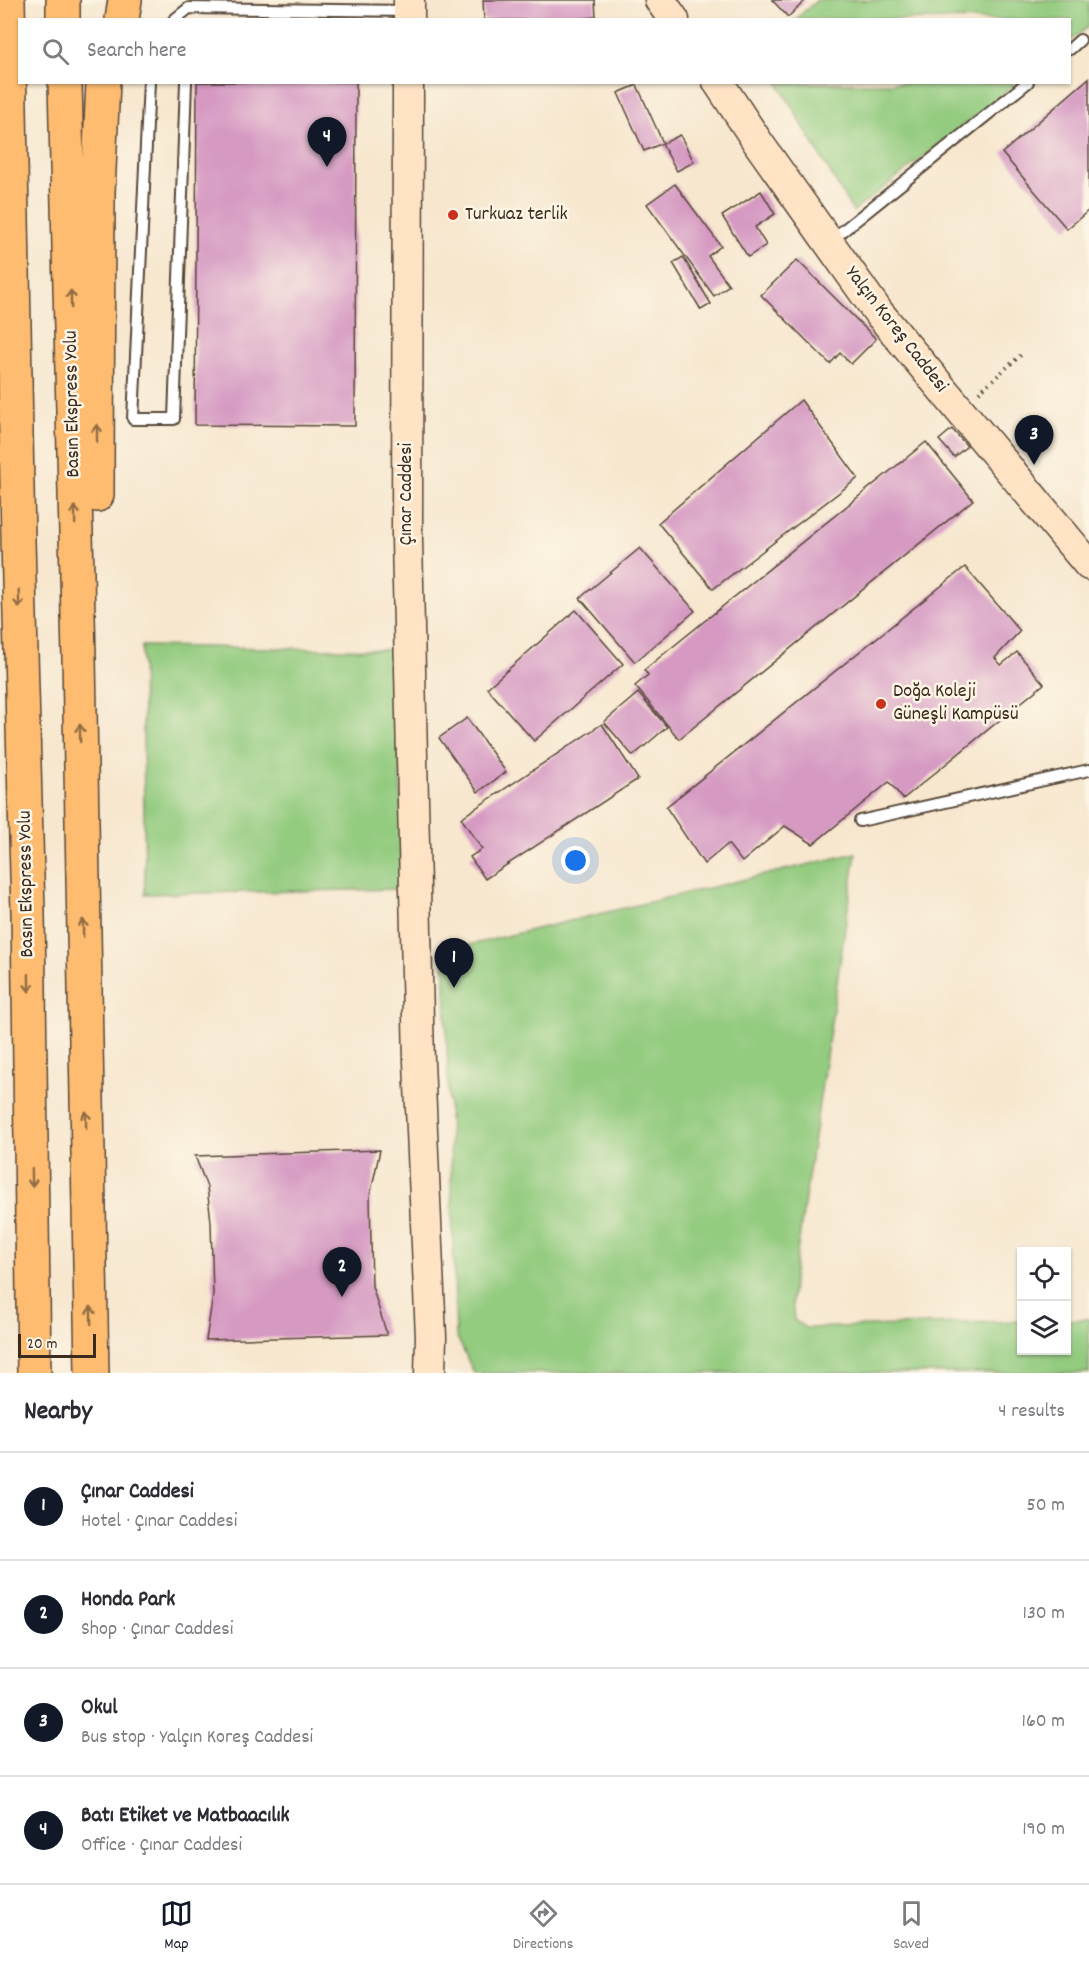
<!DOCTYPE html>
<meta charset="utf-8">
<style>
body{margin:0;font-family:Dekko,sans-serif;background:#f7f7f7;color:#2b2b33}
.controls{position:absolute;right:18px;bottom:18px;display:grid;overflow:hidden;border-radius:0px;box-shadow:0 2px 4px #0004}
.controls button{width:54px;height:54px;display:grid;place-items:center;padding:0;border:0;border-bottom:2px solid #e1e1e2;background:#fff;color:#2b2b33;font:30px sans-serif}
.scale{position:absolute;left:18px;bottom:15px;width:78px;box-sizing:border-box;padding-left:6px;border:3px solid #3b2a1e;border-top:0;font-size:16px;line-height:21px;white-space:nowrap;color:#3b2a1e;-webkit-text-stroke:4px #fcf5e5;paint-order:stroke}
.you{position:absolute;left:576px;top:861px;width:21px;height:21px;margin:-15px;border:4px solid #fff;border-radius:50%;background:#1a73e8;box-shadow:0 0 0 9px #1a73e833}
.badge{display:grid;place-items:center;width:39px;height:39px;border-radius:50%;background:#111827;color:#fff;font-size:20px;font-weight:700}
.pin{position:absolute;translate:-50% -50px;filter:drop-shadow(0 2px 3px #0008)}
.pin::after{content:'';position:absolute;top:32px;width:21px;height:18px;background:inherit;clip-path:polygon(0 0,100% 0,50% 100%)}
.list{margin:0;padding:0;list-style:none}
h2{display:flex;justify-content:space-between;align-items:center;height:78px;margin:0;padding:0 24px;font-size:26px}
h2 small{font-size:20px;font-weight:400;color:#7c7c81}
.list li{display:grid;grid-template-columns:39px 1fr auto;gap:18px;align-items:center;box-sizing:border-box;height:108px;padding:0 24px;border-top:2px solid #e1e1e2}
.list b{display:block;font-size:22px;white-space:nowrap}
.list p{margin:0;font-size:20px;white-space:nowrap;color:#7c7c81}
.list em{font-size:20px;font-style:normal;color:#7c7c81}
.icon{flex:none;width:33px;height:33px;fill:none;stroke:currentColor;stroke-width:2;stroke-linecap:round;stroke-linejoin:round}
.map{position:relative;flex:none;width:1089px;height:1373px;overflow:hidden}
.search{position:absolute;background:#fff;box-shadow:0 2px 4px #0004;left:18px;right:18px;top:18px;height:66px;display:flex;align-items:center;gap:15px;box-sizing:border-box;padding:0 21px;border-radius:0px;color:#7c7c81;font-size:22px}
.sheet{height:510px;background:#fff}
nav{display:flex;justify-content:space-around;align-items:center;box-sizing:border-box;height:84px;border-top:2px solid #e1e1e2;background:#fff;font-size:16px;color:#7c7c81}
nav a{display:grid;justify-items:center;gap:3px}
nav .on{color:#111827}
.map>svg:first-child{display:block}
</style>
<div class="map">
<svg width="1089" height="1373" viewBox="0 0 1089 1373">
<rect width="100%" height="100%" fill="#fcf5e5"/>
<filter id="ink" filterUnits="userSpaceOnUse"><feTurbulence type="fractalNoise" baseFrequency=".0167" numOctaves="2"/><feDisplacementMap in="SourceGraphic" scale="12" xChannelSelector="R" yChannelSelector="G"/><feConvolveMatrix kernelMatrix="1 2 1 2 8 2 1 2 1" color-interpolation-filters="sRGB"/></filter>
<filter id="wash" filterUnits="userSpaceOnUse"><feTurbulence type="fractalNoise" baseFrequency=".008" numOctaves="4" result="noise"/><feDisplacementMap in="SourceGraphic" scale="24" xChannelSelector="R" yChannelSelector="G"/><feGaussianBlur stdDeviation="1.35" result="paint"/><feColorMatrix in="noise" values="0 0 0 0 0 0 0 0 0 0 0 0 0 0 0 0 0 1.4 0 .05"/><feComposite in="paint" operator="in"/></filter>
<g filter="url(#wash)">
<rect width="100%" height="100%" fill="#f7e7cf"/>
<g fill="#93cb7f" stroke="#677a4e" stroke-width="1.5">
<polygon points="817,0 1089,0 1089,26 1070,41 1070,20 796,19"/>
<polygon points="778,83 1017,83 853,212"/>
<polygon points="142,646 396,650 404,889 145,894"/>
<polygon points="856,853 793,1280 792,1302 794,1320 806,1328 1021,1321 1022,1350 1066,1350 1067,1320 1089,1319 1089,1373 474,1373 456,1335 444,951"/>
</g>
<g id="blocks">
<g fill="#d599c2">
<polygon points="483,0 595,0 596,17 563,20 484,20"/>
<polygon points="772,0 806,0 788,17"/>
<polygon points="1089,78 1089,210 1067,229 1002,153"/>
<polygon points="197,82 356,82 355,426 195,425"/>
<polygon points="637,85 663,143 644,151 618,93"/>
<polygon points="680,135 694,162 677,171 662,144"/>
<polygon points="675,184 721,246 708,256 729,285 714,296 647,204"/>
<polygon points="761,191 775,214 755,227 766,245 748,257 722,216"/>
<polygon points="683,257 711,304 701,310 673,263"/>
<polygon points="797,260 876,339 851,364 840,353 830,364 761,295"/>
<polygon points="801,400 858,478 713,589 658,523"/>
<polygon points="952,429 967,446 954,457 939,440"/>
<polygon points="926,442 973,500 679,739 635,686 648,675 644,670"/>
<polygon points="640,548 695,611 635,662 580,598"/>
<polygon points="965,567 1020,631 995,658 1001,665 1017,652 1044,684 903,799 889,782 813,844 785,826 742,862 728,844 704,864 666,807"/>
<polygon points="576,610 623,664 534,741 487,688"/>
<polygon points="638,693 667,727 633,756 604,722"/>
<polygon points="467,718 506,772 478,792 439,738"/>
<polygon points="602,724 638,779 485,879 470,857 482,849 461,818"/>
<polygon points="380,1150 370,1196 372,1286 387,1335 206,1340 213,1295 211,1222 207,1187 195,1156"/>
</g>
</g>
</g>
<g filter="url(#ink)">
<use href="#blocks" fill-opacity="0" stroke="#574639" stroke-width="1.5"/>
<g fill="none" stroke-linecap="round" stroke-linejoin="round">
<g stroke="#574639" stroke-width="14">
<g id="lane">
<polyline points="174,20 189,8 408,11"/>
<polyline points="1070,49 1080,40"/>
<polyline points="149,82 133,419 174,419 186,82"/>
<polyline points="829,242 1028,82"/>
<polyline points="860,821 1089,770"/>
</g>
</g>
<g stroke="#574639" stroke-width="33">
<g id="secondary">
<polyline points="660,0 674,20"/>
<polyline points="409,20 409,0"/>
<polyline points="408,82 407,539 419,1062 431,1337 430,1373"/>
<polyline points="718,82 759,144 878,312 1089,565"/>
</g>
</g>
<g stroke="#574639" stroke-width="36">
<g id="highway">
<polyline points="8,0 18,541 28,912 34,1373"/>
<polyline points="63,0 63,20"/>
<polyline points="122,20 125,0"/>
<polyline points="65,82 79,657 92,1373"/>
<polyline points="97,495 98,192 103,82"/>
</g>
</g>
<polyline stroke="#574639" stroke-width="4" stroke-dasharray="1.5 4.5" stroke-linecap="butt" points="979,392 1021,355"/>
<use href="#lane" stroke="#fff" stroke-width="10"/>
<use href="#secondary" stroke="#fee4c5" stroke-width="30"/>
<use href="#highway" stroke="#fdbc6f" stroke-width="33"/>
</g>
<defs><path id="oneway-shaft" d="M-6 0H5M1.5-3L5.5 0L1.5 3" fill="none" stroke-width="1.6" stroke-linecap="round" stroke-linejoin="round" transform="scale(1.5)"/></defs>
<g stroke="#926c42">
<use href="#oneway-shaft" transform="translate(71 299) rotate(-91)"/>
<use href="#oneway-shaft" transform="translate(97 433) rotate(-90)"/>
<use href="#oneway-shaft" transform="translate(75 515) rotate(-91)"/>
<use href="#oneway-shaft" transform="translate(19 599) rotate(88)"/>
<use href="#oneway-shaft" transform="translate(80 733) rotate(-91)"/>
<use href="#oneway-shaft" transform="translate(83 928) rotate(-91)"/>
<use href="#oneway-shaft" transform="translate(29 983) rotate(89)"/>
<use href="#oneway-shaft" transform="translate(86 1120) rotate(-91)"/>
<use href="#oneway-shaft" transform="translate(32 1178) rotate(89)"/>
<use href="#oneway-shaft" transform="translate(91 1315) rotate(-91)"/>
</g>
</g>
<g fill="#c8321e" stroke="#fcf5e5" stroke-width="2">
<circle cx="453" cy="215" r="6"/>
<circle cx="881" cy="704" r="6"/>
</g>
<g text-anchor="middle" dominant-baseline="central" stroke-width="5" stroke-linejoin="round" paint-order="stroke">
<g font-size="20" fill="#3b2a1e" stroke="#fcf5e5" text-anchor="start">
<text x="465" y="215">Turkuaz terlik</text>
<text x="893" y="692">Doğa Koleji<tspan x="893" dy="23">Güneşli Kampüsü</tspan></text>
</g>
<g font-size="20" fill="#3b2a1e" stroke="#fcf5e5">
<text transform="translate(896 330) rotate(52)">Yalçın Koreş Caddesi</text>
<text transform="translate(73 404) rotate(-91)">Basın Ekspress Yolu</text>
<text transform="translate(407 494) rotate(-90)">Çınar Caddesi</text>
<text transform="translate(27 884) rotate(-91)">Basın Ekspress Yolu</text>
</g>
</g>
</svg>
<div class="controls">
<button><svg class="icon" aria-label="locate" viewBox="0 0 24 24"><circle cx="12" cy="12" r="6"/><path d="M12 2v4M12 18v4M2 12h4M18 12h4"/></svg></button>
<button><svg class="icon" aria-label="layers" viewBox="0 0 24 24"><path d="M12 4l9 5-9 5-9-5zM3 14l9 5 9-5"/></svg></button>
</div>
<div class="scale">20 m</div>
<div class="you"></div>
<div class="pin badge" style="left:454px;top:988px">1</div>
<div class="pin badge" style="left:342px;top:1297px">2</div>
<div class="pin badge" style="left:1034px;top:465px">3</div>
<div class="pin badge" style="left:327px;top:167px">4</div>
<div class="search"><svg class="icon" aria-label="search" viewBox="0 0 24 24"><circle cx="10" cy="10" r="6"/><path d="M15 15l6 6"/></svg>Search here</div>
</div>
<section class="sheet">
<h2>Nearby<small>4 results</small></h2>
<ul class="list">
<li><span class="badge">1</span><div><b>Çınar Caddesi</b><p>Hotel · Çınar Caddesi</p></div><em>50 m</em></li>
<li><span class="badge">2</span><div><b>Honda Park</b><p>Shop · Çınar Caddesi</p></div><em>130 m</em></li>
<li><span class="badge">3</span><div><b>Okul</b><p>Bus stop · Yalçın Koreş Caddesi</p></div><em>160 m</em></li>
<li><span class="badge">4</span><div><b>Batı Etiket ve Matbaacılık</b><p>Office · Çınar Caddesi</p></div><em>190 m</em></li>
</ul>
</section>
<nav>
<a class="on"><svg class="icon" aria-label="map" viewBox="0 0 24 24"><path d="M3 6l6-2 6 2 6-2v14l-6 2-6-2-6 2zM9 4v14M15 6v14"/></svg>Map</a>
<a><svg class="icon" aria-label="directions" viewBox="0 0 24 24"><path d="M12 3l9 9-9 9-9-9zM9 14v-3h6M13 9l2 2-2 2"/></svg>Directions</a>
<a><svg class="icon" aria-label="saved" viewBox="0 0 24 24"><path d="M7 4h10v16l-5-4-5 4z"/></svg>Saved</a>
</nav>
